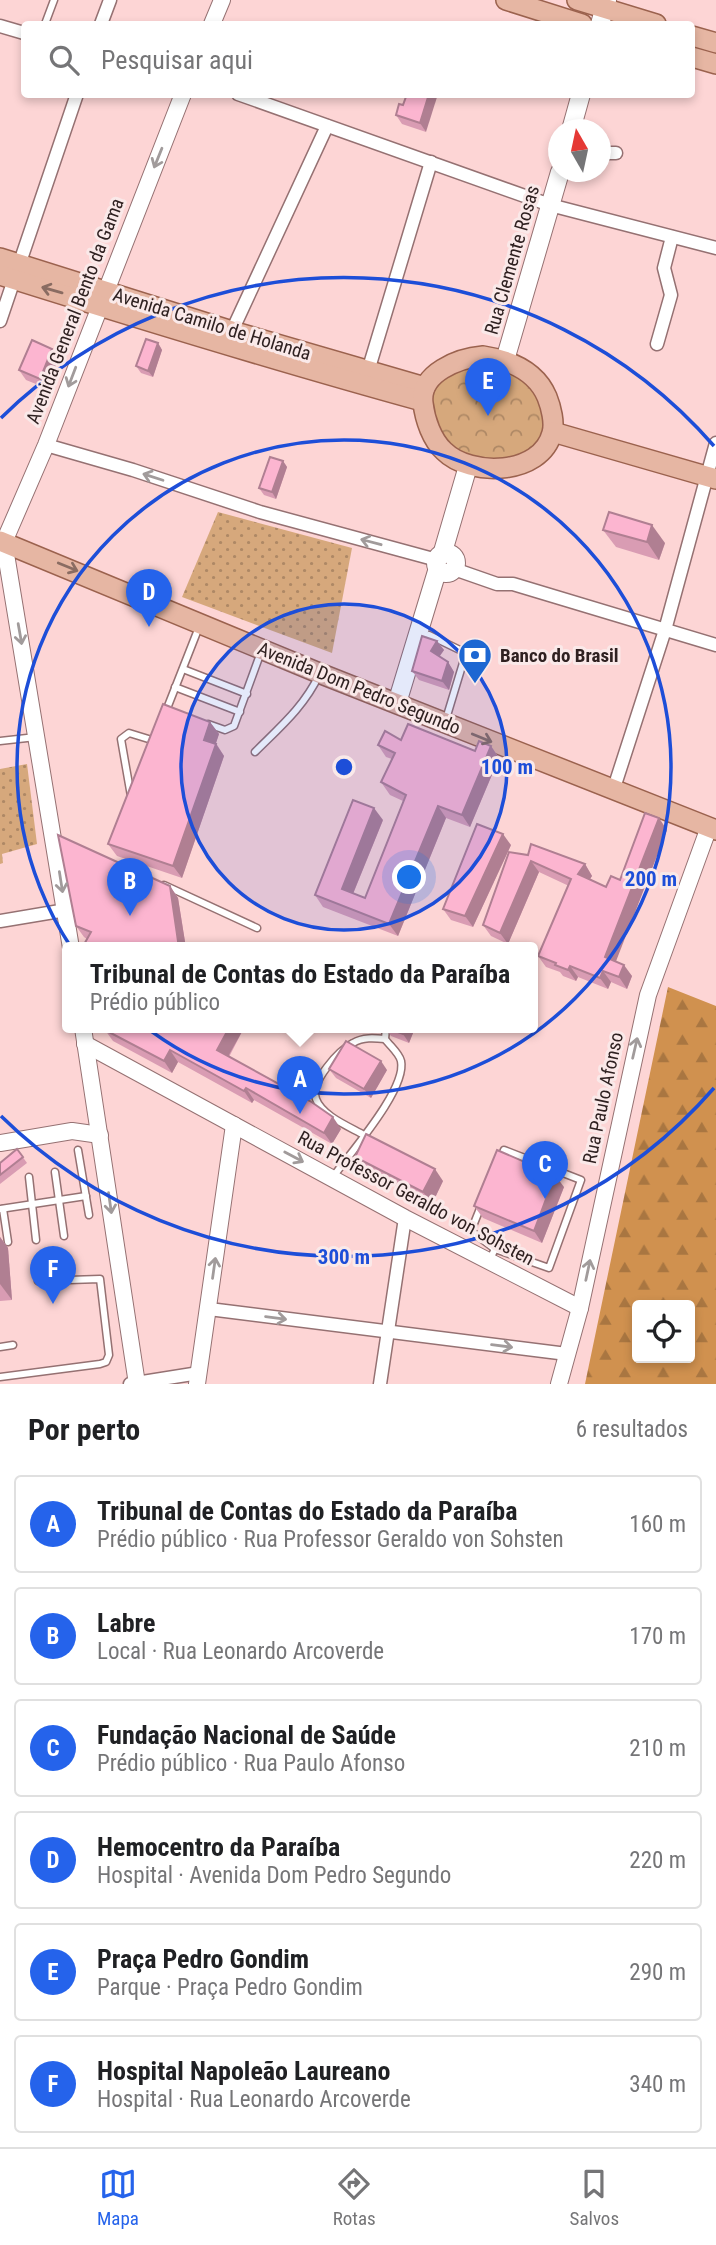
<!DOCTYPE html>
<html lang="pt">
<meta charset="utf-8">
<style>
body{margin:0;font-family:"Roboto Condensed",sans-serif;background:#f6f6f6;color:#202124}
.controls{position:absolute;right:21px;bottom:21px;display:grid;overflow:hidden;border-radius:7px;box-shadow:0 4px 10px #0003}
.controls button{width:63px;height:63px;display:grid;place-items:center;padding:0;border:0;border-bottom:2px solid #e0e0e0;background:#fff;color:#202124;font:35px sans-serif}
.compass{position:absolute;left:548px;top:119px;width:63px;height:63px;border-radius:50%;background:#fff;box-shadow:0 4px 10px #0003;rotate:351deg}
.you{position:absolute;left:410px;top:878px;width:24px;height:24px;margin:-18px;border:5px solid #fff;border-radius:50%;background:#1a73e8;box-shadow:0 0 0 10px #1a73e833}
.badge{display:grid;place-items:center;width:46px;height:46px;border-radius:50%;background:#2563eb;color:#fff;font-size:23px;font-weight:700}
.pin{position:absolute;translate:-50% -58px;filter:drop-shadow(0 2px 4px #0008)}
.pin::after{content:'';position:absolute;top:37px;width:24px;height:21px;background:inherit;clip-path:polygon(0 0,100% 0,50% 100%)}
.popup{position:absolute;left:62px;top:942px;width:476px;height:91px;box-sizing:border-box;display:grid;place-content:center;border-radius:7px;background:#fff;filter:drop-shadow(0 2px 5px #0005);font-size:23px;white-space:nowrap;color:#757577}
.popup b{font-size:26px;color:#202124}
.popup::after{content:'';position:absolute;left:50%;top:100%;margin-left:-14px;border:14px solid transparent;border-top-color:#fff}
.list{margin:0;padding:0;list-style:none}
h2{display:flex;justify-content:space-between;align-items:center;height:91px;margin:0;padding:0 28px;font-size:30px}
h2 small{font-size:23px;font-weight:400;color:#757577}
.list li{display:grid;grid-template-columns:46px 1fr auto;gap:21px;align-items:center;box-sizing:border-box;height:98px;margin:0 14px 14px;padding:0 14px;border:2px solid #e0e0e0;border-radius:7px}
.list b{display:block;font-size:26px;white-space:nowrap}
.list p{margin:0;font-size:23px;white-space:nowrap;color:#757577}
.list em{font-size:23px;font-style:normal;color:#757577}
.icon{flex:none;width:38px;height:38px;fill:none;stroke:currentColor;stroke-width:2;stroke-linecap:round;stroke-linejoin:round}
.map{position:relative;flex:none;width:716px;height:1384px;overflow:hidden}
.search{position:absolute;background:#fff;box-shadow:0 4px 10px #0003;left:21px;right:21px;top:21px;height:77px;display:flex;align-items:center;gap:18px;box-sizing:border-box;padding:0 24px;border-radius:7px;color:#757577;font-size:26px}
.sheet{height:763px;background:#fff}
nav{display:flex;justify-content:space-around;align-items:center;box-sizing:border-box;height:98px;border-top:2px solid #e0e0e0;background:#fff;font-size:19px;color:#757577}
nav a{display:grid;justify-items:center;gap:4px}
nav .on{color:#2563eb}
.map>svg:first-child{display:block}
</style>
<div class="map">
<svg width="716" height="1384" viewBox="0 0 716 1384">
<defs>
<pattern id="grass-dots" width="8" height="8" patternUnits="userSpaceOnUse" patternTransform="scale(1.75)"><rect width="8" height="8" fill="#d6a87c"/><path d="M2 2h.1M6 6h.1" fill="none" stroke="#ae8865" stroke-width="1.8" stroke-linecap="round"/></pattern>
<pattern id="forest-firs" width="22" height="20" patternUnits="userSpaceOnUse" patternTransform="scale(1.75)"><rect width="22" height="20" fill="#d0914f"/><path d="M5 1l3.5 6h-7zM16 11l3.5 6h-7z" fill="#a97641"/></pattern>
<pattern id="park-crowns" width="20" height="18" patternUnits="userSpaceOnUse" patternTransform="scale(1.75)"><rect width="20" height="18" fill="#d6a87c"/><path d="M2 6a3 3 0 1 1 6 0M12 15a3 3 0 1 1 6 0" fill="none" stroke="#ae8865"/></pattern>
</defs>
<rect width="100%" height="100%" fill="#fdd5d5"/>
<g fill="url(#grass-dots)">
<polygon points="218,512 352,548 332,653 182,597"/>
<polygon points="27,764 37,844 2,854 3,863 0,864 0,769"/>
</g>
<path fill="url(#forest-firs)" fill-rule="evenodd" d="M 668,987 L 716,1006 L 716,1384 L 585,1384 ZM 637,1305 L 690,1305 L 690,1358 L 637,1358 Z"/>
<path fill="url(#park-crowns)" d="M 493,363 C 513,374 550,386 546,415 C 544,436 532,457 508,460 C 500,461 490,459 481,458 C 473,458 462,459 455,454 C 443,446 439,438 435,424 C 421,379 455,370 493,363 Z"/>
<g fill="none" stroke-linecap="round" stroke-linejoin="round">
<g stroke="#957172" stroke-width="9">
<g id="service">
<polyline points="45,24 54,0"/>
<polyline points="429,635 466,653 446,719"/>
<polyline points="183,669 247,694"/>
<polyline points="175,687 240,712"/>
<polyline points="166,711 199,627"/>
<polyline points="208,724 225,730 234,726 261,652"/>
<polyline points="0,741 36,737"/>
<path d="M 255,752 C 279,728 304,707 319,675"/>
<polyline points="131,796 121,739 129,733 155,741"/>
<polyline points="164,885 257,928"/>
<path d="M 364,1135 C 350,1127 322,1116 316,1099 C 310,1082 338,1051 353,1043 C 363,1037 374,1038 385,1039"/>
<polyline points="78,1150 89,1215"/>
<polyline points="55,1172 64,1236"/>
<polyline points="29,1177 36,1240"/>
<path d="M 333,1177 C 350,1153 407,1089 401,1061 C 399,1053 390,1046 385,1039 L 386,1028"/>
<polyline points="481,1206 471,1231 495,1249"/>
<polyline points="0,1209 86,1196"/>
<polyline points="3,1209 8,1242"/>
<polyline points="490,1259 495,1249 549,1268 581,1180 504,1150 500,1160"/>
<polyline points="0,1347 13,1345"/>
<polyline points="0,1377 100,1364 106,1362 109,1355 100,1279 38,1281"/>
</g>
</g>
<g stroke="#957172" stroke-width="15">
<g id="minor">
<polyline points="101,24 110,0"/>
<polyline points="0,26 24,33"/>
<polyline points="238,94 550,205 716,248"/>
<polyline points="600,153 616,153"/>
<polyline points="0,321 77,94"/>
<polyline points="232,331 327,126"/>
<polyline points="657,344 671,295 664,268 672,237"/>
<polyline points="368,371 431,162"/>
<polyline points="46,445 133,470 260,512 437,560"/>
<polyline points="454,569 497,584 513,584 716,645"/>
<polyline points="613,791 665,630 716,443"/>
<polyline points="0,921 66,910"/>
<polyline points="209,1309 567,1354"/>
<polyline points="130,1384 199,1373"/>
<polyline points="380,1384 405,1218"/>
</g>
</g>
<g stroke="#957172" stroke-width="18">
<g id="tertiary">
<polyline points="212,24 222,0"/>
<polyline points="71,948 4,542 46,445 183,94"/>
<polyline points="83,1028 137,1384"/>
<polyline points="85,1044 405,1218 580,1308"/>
<polyline points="0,1143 72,1131 100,1135"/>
<polyline points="197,1384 234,1125"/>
<polyline points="559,1384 580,1308 648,995 709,827"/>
</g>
</g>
<g stroke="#957172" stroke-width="20">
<g id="secondary">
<polyline points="600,24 607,0"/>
<polyline points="571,130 581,94"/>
<polyline points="505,360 560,172"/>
<circle cx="446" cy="563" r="10"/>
<polyline points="442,555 468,466"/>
<polyline points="397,703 438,568"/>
</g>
</g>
<g stroke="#9b624e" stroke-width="22">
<g id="primary">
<polyline points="506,0 582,24"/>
<polyline points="577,0 656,24"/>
<polyline points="692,36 716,43"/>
<polyline points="692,57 716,64"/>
<polyline points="0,258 232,331 425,387"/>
<path d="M 0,275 C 140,319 280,362 422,401"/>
<path d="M 483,356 C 509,360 536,371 547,397 C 551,407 555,423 552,433 C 541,476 470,477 444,451 C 432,440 425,420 423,403 C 419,373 459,358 483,356 Z"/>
<polyline points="553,432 716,479"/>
<polyline points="0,541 319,673 716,830"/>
</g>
</g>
<use href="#service" stroke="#fff" stroke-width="6"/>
<use href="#minor" stroke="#fff" stroke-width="12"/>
<use href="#tertiary" stroke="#fff" stroke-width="16"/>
<use href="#secondary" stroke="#fff" stroke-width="18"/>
<use href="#primary" stroke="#e6b6a3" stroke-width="19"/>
</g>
<g fill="#d99cb3">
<polygon points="407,94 426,132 402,124 396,115 403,105"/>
<polygon points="158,343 162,350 153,377 141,373 136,366"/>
<polygon points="52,349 59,358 46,388 26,380 19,370"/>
<polygon points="283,461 287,467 276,499 264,495 259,488"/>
<polygon points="603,530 665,543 659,560 616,547"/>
<polygon points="437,641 444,650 439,657 448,662 454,672 449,690 419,680 412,671"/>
<polygon points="210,722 219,734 216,743 224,756 182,878 117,856 108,844"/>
<polygon points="401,740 475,751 491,746 499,758 470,827 446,818 398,936 323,907 315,895 383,820 353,894 365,898 403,801 390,795 381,782 392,759 386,757 378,745"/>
<polygon points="667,830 615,962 632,976 627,989 611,982 608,989 578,977 576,981 563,976 560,972 546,967 538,956 569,886 539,872 508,944 491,936 483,925 528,855 585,864 592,876 590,879 606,887 620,880"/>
<polygon points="511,845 473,927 451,920 443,909"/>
<polygon points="170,886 178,898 186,948 82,948 87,939 84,937 76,926"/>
<polygon points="198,1028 244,1028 229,1057 341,1129 332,1144 254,1100 252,1103 178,1062 172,1073 113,1041 105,1030 197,1030"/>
<polygon points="385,1028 415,1028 409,1043 391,1036"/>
<polygon points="329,1069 387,1070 371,1098 336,1078"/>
<polygon points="17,1149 27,1163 0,1184 0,1163"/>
<polygon points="355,1157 443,1181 432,1204 363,1169"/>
<polygon points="564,1187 542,1243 483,1218 474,1206"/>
<polygon points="0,1237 8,1248 12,1300 0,1301"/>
</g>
<g fill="#b07f92">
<polygon points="429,94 438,94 426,132 420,123"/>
<polygon points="158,343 162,350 153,377 148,371"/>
<polygon points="52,349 59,358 46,388 40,379"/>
<polygon points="283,461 287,467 276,499 272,492"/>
<polygon points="652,525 665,543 659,560 647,542"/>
<polygon points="437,641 444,650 437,660 431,651"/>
<polygon points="448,662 454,672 449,690 442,681"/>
<polygon points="210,722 219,734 213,752 204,740"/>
<polygon points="216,744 224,756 182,878 173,866"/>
<polygon points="491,746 499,758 470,827 462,815"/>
<polygon points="438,806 446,818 398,936 389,924"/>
<polygon points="374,808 383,820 350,901 342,889"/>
<polygon points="659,818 667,830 613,969 605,957"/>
<polygon points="503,834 511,845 473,927 465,916"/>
<polygon points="531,861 539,872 508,944 500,933"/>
<polygon points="585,864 592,876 586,885 578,874"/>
<polygon points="170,886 178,898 186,948 179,948"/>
<polygon points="624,965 632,976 627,989 619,977"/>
<polygon points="570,966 578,977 576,981 568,970"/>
<polygon points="603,971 611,982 608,989 600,978"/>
<polygon points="229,1028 244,1028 225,1062 217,1050"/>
<polygon points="405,1028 415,1028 409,1043 403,1034"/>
<polygon points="170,1050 178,1062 172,1073 164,1061"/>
<polygon points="381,1061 387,1070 371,1098 364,1089"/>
<polygon points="246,1088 254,1100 252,1103 244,1091"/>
<polygon points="333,1117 341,1129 332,1144 324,1133"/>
<polygon points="435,1169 443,1181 432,1204 423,1192"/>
<polygon points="555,1175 564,1187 542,1243 534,1231"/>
<polygon points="0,1237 8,1248 12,1300 0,1284"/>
</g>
<g fill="#fcb5d0" stroke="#b07f92" stroke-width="2">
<polygon points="407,94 429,94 420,123 396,115 399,104 403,105"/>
<polygon points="146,339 158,343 148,371 136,366"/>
<polygon points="32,340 52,349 40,379 19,370"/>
<polygon points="270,457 283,461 272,492 259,488"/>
<polygon points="609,512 652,525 647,542 603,530"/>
<polygon points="422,636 437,641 431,651 448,662 442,681 412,671"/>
<polygon points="163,704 210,722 204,740 216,744 173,866 108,844"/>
<polygon points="408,724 475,751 479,741 491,746 462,815 438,806 389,924 315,895 353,800 374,808 342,889 365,898 406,795 381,782 395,753 378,745 385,731 401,740"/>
<polygon points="645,813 659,818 605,957 624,965 619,977 603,971 600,978 570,966 568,970 555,965 556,963 538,956 571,879 531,861 500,933 483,925 509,852 528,855 531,844 585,864 578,874 606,887 611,876 620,880"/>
<polygon points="477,824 503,834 465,916 443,909"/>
<polygon points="58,835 170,886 179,948 82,948 91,932 76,926"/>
<polygon points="106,1028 195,1028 197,1030 198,1028 229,1028 217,1050 310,1101 333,1117 324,1133 246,1088 244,1091 170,1050 164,1061 105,1030"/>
<polygon points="387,1028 405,1028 403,1034"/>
<polygon points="346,1041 381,1061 364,1089 329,1069"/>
<polygon points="366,1134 435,1169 423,1192 355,1157"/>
<polygon points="17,1149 23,1157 0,1175 0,1163"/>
<polygon points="497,1150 555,1175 534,1231 474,1206"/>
</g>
<defs><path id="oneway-shaft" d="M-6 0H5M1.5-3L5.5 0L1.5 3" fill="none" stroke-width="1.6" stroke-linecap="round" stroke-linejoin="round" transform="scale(1.75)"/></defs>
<g stroke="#a19b9b">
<use href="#oneway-shaft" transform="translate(158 158) rotate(112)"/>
<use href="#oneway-shaft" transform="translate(72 377) rotate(111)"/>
<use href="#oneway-shaft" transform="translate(153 477) rotate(-162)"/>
<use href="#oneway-shaft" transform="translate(371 542) rotate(-165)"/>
<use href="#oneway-shaft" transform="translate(20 634) rotate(80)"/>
<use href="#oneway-shaft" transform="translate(61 882) rotate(81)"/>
<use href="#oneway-shaft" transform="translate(635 1048) rotate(-77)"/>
<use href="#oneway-shaft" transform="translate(294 1157) rotate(28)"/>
<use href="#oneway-shaft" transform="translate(110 1203) rotate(82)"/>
<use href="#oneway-shaft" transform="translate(214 1268) rotate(-82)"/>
<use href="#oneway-shaft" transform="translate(588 1270) rotate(-78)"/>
<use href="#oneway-shaft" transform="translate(276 1318) rotate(7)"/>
<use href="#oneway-shaft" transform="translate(502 1346) rotate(7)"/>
</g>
<g stroke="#8a6c62">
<use href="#oneway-shaft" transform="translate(52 290) rotate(-164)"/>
<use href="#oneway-shaft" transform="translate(68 567) rotate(22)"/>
<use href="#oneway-shaft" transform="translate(482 738) rotate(22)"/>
</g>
<circle cx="344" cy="767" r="163" fill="#1d4ed8" fill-opacity=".12"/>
<g fill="none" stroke="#1d4ed8" stroke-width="3.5">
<circle cx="344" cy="767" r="163"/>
<circle cx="344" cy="767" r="327"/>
<path d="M714 1088A490 490 0 0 1 1 1116M1 418A490 490 0 0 1 714 446"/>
</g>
<defs>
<g id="bank-pin" transform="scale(1.75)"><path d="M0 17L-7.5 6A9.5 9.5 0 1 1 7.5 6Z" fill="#1d67d2" stroke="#fae9e9"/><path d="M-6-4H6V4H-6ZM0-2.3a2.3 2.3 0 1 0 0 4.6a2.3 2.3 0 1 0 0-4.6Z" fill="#fff"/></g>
</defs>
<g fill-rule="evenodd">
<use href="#bank-pin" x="475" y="655"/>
</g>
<g text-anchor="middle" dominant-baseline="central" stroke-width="6" stroke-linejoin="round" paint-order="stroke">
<g font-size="19" fill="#2f2121" stroke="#fae9e9">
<text transform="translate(512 260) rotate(-74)">Rua Clemente Rosas</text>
<text transform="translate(75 311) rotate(-69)">Avenida General Bento da Gama</text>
<text transform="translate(212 324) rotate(17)">Avenida Camilo de Holanda</text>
<text transform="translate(359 688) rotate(22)">Avenida Dom Pedro Segundo</text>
<text transform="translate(603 1098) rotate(-78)">Rua Paulo Afonso</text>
<text transform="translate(416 1198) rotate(28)">Rua Professor Geraldo von Sohsten</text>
</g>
<g font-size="19" font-weight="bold" fill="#2f2121" stroke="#fae9e9" text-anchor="start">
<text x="500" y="655">Banco do Brasil</text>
</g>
</g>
<circle cx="344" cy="767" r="10" fill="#1d4ed8" stroke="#fae9e9" stroke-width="3.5"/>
<g font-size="21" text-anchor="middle" font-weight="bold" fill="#1d4ed8" stroke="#fae9e9" stroke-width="6" stroke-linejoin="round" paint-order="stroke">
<text x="507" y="774">100 m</text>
<text x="651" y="886">200 m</text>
<text x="344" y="1264">300 m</text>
</g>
</svg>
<div class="controls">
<button><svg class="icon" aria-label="locate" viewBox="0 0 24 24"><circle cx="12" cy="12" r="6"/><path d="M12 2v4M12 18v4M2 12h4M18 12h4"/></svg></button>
</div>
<svg class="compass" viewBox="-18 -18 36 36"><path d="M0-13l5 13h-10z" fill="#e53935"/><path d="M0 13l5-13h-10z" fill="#757577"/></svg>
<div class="you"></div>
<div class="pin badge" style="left:300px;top:1114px">A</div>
<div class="popup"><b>Tribunal de Contas do Estado da Paraíba</b>Prédio público</div>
<div class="pin badge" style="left:130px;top:916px">B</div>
<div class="pin badge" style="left:545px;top:1199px">C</div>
<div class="pin badge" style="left:149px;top:627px">D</div>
<div class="pin badge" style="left:488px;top:416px">E</div>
<div class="pin badge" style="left:53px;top:1304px">F</div>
<div class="search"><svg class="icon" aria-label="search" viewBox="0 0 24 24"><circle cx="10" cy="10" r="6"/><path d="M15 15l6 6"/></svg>Pesquisar aqui</div>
</div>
<section class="sheet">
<h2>Por perto<small>6 resultados</small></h2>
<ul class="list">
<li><span class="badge">A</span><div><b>Tribunal de Contas do Estado da Paraíba</b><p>Prédio público · Rua Professor Geraldo von Sohsten</p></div><em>160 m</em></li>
<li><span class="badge">B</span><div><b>Labre</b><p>Local · Rua Leonardo Arcoverde</p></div><em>170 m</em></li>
<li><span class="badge">C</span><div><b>Fundação Nacional de Saúde</b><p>Prédio público · Rua Paulo Afonso</p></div><em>210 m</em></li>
<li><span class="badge">D</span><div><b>Hemocentro da Paraíba</b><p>Hospital · Avenida Dom Pedro Segundo</p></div><em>220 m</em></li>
<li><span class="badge">E</span><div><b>Praça Pedro Gondim</b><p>Parque · Praça Pedro Gondim</p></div><em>290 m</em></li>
<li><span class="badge">F</span><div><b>Hospital Napoleão Laureano</b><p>Hospital · Rua Leonardo Arcoverde</p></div><em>340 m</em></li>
</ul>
</section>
<nav>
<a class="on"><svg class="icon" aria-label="map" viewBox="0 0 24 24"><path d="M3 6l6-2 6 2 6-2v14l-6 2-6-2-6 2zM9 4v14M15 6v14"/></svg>Mapa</a>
<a><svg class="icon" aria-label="directions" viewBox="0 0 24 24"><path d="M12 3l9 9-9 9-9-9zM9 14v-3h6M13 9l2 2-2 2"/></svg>Rotas</a>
<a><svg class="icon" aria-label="saved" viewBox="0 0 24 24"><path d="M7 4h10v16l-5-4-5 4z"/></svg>Salvos</a>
</nav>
